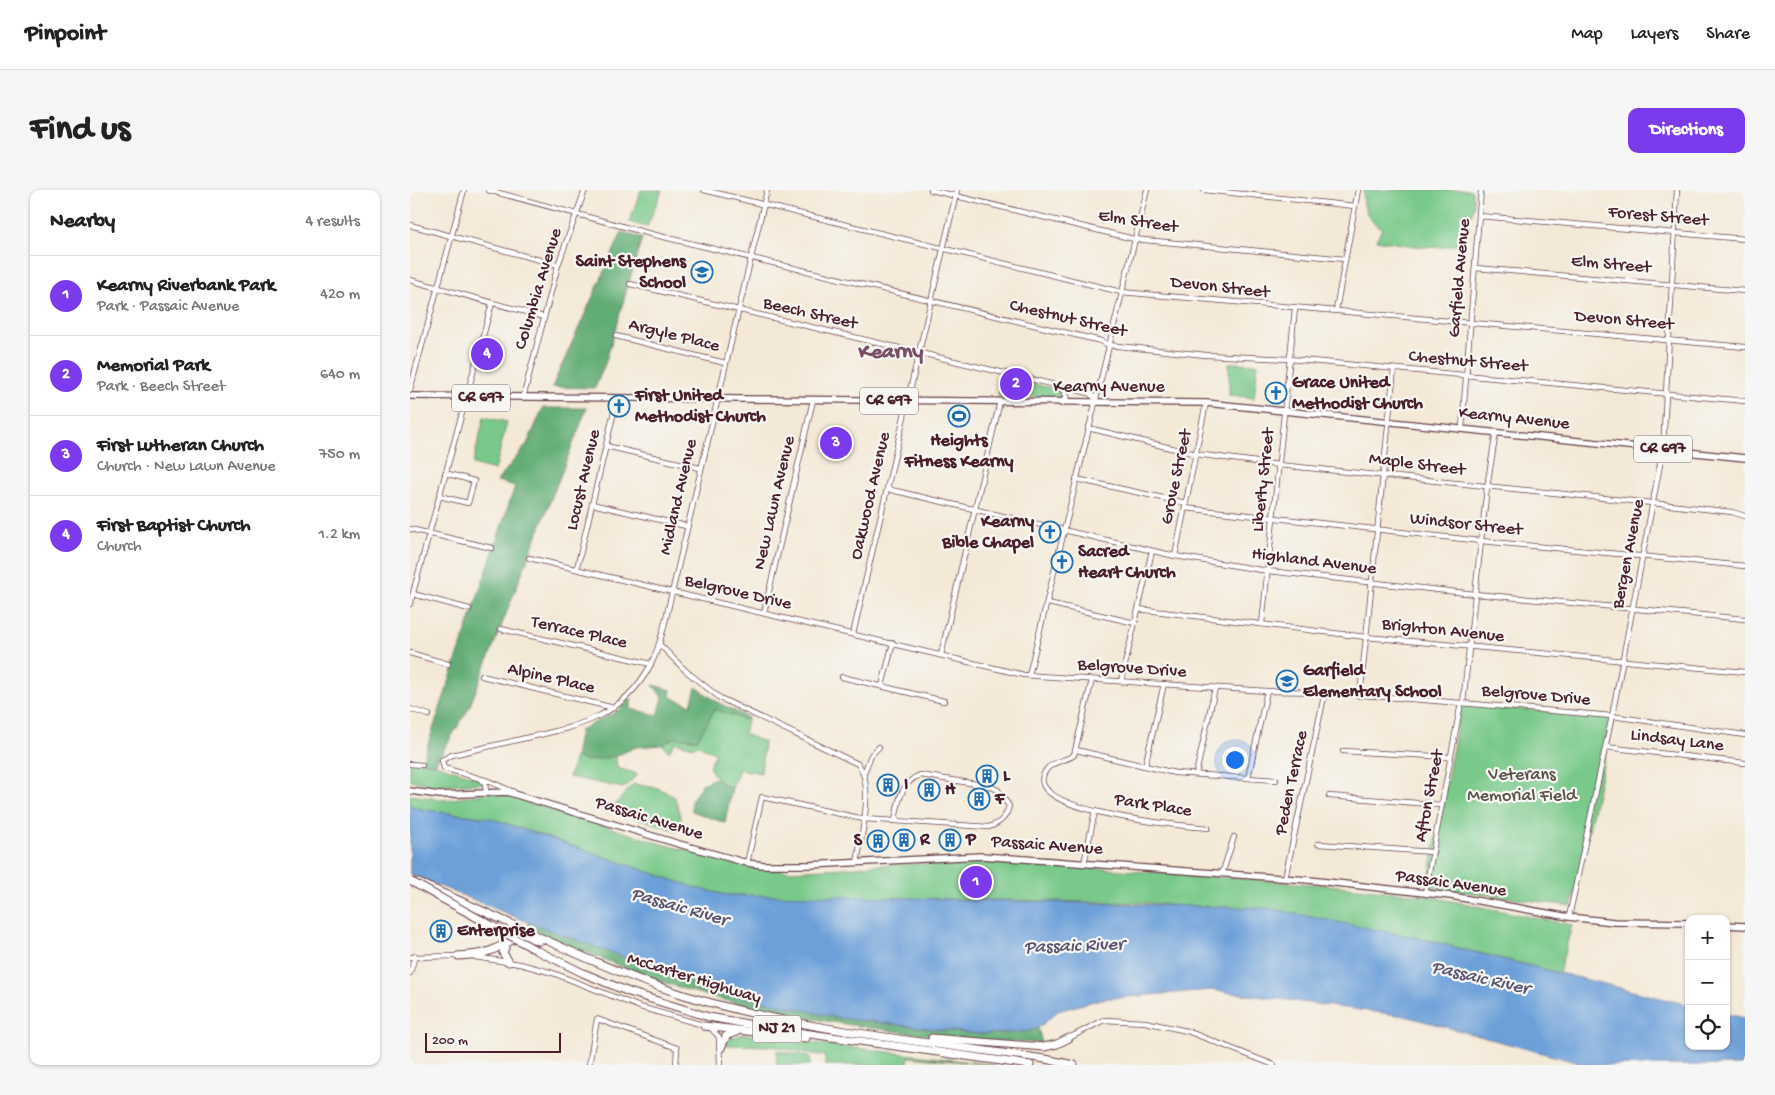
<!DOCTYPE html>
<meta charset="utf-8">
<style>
body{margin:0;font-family:"Gochi Hand",sans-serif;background:#f6f6f6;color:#222}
.controls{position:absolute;right:15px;bottom:15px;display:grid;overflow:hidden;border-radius:10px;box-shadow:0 1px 4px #0004}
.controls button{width:45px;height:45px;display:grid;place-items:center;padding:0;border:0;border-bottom:1px solid #e0e0e0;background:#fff;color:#222;font:25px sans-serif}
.scale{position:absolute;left:15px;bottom:12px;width:136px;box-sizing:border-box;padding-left:5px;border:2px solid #4a1f2b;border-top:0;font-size:14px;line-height:18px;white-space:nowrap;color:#4a1f2b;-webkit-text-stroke:4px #f6f6f2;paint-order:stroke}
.you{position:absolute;left:824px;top:569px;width:18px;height:18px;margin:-12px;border:4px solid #fff;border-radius:50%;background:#1a73e8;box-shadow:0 0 0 8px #1a73e833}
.badge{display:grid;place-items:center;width:32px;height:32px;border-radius:50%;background:#7c3aed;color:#fff;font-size:16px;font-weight:700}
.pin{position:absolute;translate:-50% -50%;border:2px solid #fff;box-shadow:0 1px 5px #0006}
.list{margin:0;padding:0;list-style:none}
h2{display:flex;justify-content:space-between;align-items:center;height:65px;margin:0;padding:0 20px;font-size:21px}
h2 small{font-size:16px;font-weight:400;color:#767676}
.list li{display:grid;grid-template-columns:32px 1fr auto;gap:15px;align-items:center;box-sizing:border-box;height:80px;padding:0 20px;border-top:1px solid #e0e0e0}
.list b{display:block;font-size:19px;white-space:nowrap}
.list p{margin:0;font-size:16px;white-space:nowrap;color:#767676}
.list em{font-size:16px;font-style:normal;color:#767676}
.icon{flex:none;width:28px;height:28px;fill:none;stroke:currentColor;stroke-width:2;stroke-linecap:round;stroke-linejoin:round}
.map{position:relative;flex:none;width:1335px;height:875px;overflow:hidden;border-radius:10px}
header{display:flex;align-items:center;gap:30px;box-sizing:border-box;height:70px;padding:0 25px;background:#fff;border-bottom:1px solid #e0e0e0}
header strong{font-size:24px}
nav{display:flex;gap:28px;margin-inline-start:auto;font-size:18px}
.intro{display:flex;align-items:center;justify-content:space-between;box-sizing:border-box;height:120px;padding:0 30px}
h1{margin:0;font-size:35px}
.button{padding:12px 22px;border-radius:10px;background:#7c3aed;color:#fff;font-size:18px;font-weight:700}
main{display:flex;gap:30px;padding:0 30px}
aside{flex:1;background:#fff;border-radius:10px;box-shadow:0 1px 4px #0004}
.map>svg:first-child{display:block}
</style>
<header>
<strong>Pinpoint</strong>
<nav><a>Map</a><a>Layers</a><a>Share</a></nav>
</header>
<div class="intro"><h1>Find us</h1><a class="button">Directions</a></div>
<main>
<aside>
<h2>Nearby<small>4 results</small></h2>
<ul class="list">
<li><span class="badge">1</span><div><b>Kearny Riverbank Park</b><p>Park · Passaic Avenue</p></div><em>420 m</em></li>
<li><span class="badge">2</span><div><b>Memorial Park</b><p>Park · Beech Street</p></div><em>640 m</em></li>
<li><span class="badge">3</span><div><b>First Lutheran Church</b><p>Church · New Lawn Avenue</p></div><em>750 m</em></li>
<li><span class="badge">4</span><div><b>First Baptist Church</b><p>Church</p></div><em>1.2 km</em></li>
</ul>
</aside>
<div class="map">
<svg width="1335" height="875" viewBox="0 0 1335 875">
<rect width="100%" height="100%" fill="#f6f6f2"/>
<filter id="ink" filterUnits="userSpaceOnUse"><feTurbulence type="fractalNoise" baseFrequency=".02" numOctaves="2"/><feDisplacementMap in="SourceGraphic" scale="10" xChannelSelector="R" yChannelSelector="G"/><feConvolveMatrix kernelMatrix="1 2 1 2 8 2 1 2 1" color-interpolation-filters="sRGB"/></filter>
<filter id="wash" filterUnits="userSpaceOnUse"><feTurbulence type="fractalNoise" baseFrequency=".0096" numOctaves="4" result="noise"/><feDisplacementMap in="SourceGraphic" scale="20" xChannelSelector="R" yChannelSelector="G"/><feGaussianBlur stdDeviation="1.12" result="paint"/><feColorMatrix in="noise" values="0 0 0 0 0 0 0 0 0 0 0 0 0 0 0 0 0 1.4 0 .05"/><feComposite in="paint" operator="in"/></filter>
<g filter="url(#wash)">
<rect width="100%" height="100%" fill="#f4e9d7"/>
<g fill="#79c98a" stroke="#62745a">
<polygon points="231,0 252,0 237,37 219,32"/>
<path d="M 954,0 L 1061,0 C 1068,16 1061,31 1048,41 L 1048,54 C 1025,62 996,54 972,51 L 966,50 L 972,39 C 958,30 951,17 954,0 Z"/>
<polygon points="819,173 848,174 844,208 819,205"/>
<polygon points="592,187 650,200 649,207 588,206"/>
<polygon points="74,227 97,232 85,280 63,274"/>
<polygon points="1051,515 1204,526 1162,716 1017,697"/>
<path d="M 305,519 L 337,531 L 334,544 L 354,552 L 351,583 L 329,579 L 322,598 C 310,594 305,588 299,576 L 306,563 L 288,555 L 283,557 L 265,552 L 259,562 L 253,555 L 263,548 L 288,549 Z"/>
<polygon points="206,566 207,578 228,584 214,598 159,587 165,567 178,571"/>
<polygon points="0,570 25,574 85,593 24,595 0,590"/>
<polygon points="223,594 248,598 265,607 271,629 268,641 201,620"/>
<polygon points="85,602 252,654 337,676 378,681 435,678 463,675 604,672 928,696 1011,705 1162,735 1149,783 1008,748 742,713 316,705 286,698 80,628 14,620 0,615 0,605 36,610"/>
<polygon points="333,844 585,875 499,867 497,875 415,875 415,866 361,856 317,855 317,850"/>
<polygon points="367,861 400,866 400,875 366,875"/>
</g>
<g fill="#62ad76" stroke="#566650">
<polygon points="212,42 232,48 195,174 185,198 142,197"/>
<polygon points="133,218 177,218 59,518 25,574 12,572 105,296 87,291 117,254"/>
<polygon points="243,495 261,500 260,507 281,515 286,497 309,513 339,528 337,531 305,519 288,549 263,548 253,555 226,557 206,566 178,571 165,567 170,540 206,522 221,508 221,519 248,525 253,508"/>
<polygon points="305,588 313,595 322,598 315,633 282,621 281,611 292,594"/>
<path d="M 118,732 L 314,802 L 429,828 L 569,844 L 615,842 L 628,838 L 632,853 C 522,849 409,834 302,807 C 239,791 178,762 117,738 Z"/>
</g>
<polygon fill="#6da0d9" stroke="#5c6082" points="0,615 14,620 80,628 286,698 316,705 429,706 858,718 1008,748 1279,815 1279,856 1316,856 1316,824 1335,828 1335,875 1177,875 995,826 802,800 691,809 648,821 628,838 615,842 569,844 429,828 314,802 246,779 118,732 0,684"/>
</g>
<g filter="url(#ink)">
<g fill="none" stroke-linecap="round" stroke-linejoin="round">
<g stroke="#643d45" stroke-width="6">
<g id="minor">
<polyline points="78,0 241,44 691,151 698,155 796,165 879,169 1335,211"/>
<polyline points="294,0 711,102 1335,157"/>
<polyline points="521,0 724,49 935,69"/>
<polyline points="794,0 945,16"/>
<polyline points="1069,26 1335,49"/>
<polyline points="0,35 148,75"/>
<polyline points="1065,78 1335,101"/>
<polyline points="0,90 134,127"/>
<polyline points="220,94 679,203 685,208"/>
<polyline points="926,120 948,0"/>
<polyline points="206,146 315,173"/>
<polyline points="0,200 54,0"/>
<polyline points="113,208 148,75 175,0"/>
<polyline points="678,238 786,264 869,275 1242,313 1322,322 1335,326"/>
<polyline points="1052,238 1071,0"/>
<polyline points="196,256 290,278"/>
<polyline points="666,289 776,313"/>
<polyline points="477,299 765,366 858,381 1065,404 1335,429"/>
<polyline points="29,306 58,313 64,291 35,283"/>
<polyline points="182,314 276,336"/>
<polyline points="775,318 1071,351 1335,376"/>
<polyline points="0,339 82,358"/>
<polyline points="765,366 796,213"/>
<polyline points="119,368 614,485 857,501 915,502 1051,513 1202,526 1335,545"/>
<polyline points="167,378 207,209"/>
<polyline points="3,404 59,419"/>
<polyline points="638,413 725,433"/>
<polyline points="0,414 82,113"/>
<polyline points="728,419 956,447 1335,482"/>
<polyline points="354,423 403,210"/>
<polyline points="852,434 885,119"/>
<polyline points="91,439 241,474"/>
<polyline points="443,444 547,0"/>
<path d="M 249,454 L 276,481 L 310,508 L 448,574 C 465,595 451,647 447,673"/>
<polyline points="0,463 38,474"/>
<polyline points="531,465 590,211"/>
<polyline points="619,485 737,0"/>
<polyline points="72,486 204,518"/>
<polyline points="432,487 534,511"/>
<path d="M 682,490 L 664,565 C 656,571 643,571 637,579 C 602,622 778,636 798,638"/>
<polyline points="711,491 742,361"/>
<polyline points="472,496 483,453"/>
<polyline points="950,506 984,179"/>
<polyline points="1053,513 1077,297 1086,242"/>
<polyline points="0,519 19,525"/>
<polyline points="1196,557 1335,573"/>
<polyline points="666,560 765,583 866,590"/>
<polyline points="933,561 1041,567"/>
<polyline points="0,574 12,575"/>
<polyline points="735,576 754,494"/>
<polyline points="454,583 461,565 469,557"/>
<polyline points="786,584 805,498"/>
<path d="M 510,585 L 579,596 L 588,600 L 599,616 C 596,628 590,633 579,637 L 485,631 C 488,612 491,592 510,585 Z"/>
<polyline points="838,588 857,501"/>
<polyline points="72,590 75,593 76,602"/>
<path d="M 104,602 L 78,591 L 34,578 L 32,570 L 42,565 C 68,559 94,553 120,547 C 170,536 213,526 240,476 C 251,455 255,431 261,407 L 357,0"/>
<polyline points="919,606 1032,615"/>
<polyline points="908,654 1023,662"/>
<polyline points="337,673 352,607 454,629 485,631"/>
<polyline points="674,674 685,621"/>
<polyline points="812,684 824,647"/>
<polyline points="875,688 915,502"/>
<polyline points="1015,703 1051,513"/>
<polyline points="1159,727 1202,526 1253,259 1267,0"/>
<polyline points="0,767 49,766"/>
<polyline points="65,767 110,774 143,783 230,817 300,837 309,847 310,875"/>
<polyline points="0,783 5,766"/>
<polyline points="659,848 694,830 735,832 777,841 864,875"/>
<polyline points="179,875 187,829 267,858 266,875"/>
</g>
</g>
<g stroke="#643d45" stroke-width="8">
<g id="major">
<polyline points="650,197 655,200 656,209 651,213"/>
<polyline points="0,206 796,213 1335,268"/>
<polyline points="0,601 30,605 97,602 269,654 337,673 353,675 399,675 572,666 899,690 1041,706 1159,727 1204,732 1279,733"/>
<polyline points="1316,735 1335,736"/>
</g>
</g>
<g stroke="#643d45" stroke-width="9">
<g id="highway">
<path d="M 6,692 C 95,728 179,775 271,804 C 388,841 514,851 635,869 L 664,875"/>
<polyline points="97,752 93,763 99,772"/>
<polyline points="126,760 173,783 219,802 299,827 365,839 620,875"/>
<path d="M 48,766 C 59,765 70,765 80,761 C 101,753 104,742 129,751"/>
<polyline points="294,836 396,848"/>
<polyline points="522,848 634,857 647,854 659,848"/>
<polyline points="311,858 316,846 326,842"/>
</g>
</g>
<use href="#minor" stroke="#fff" stroke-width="4.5"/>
<use href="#major" stroke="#fff" stroke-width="5.5"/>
<use href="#highway" stroke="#fff" stroke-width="7"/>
<g stroke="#643d45" stroke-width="9" stroke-linecap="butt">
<polyline id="highway-bridge" points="0,691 126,760"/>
</g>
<use href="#highway-bridge" stroke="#fff" stroke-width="7"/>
</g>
</g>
<defs>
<g id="school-ring" transform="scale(1.125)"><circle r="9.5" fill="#f6f6f2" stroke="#1f6fb2" stroke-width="1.5"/><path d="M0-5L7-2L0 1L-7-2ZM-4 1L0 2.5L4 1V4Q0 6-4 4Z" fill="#1f6fb2"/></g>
<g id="church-ring" transform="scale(1.125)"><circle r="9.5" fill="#f6f6f2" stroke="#1f6fb2" stroke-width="1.5"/><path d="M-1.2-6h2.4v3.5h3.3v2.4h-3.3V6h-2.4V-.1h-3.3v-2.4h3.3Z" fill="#1f6fb2"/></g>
<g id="stadium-ring" transform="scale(1.125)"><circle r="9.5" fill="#f6f6f2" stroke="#1f6fb2" stroke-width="1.5"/><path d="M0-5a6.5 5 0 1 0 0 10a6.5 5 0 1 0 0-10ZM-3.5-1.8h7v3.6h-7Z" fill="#1f6fb2"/></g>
<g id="building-ring" transform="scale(1.125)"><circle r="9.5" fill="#f6f6f2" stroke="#1f6fb2" stroke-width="1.5"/><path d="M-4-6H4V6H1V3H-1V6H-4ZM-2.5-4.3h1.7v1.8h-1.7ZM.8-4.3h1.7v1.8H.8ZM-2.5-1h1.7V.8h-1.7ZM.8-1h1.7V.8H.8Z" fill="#1f6fb2"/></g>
</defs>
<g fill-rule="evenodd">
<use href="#school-ring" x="292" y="82"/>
<use href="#church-ring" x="866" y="203"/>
<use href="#church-ring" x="209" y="216"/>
<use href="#stadium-ring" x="549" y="226"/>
<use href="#church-ring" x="640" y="342"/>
<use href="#church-ring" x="652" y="372"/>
<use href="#school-ring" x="877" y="491"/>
<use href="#building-ring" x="577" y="586"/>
<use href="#building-ring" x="478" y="595"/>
<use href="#building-ring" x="519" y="600"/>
<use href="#building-ring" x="569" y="609"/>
<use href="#building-ring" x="494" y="650"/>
<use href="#building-ring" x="540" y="650"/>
<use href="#building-ring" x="468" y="651"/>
<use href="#building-ring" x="31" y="741"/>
</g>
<g text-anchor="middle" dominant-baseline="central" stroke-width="4.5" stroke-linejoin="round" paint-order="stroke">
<g fill="#f6f6f2" stroke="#7e6067" stroke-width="1">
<rect x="42" y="194.5" width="58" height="27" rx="4"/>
<rect x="450" y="197.5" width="58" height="27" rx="4"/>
<rect x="1224" y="245.5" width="58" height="27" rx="4"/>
<rect x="343" y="825.5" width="48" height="27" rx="4"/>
</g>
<g font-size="16" font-weight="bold" fill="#4a1f2b">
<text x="71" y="208">CR 697</text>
<text x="479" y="211">CR 697</text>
<text x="1253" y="259">CR 697</text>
<text x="367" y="839">NJ 21</text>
</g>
<g font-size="18" fill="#4a1f2b" stroke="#f6f6f2">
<text transform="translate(1248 27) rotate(5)">Forest Street</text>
<text transform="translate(728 32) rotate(9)">Elm Street</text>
<text transform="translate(1201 75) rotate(5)">Elm Street</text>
<text transform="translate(1050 88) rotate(-85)">Garfield Avenue</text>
<text transform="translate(810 98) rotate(6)">Devon Street</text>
<text transform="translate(129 99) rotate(-73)">Columbia Avenue</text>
<text transform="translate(400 124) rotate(13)">Beech Street</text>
<text transform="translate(658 129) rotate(13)">Chestnut Street</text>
<text transform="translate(1214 131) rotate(5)">Devon Street</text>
<text transform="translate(264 146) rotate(14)">Argyle Place</text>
<text transform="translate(1058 172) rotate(5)">Chestnut Street</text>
<text x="699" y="197">Kearny Avenue</text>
<text transform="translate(1104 229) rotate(6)">Kearny Avenue</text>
<text transform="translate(1007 275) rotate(7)">Maple Street</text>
<text transform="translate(767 287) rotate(-78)">Grove Street</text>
<text transform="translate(174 290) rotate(-77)">Locust Avenue</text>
<text transform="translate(854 290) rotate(-84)">Liberty Street</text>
<text transform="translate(461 306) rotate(-77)">Oakwood Avenue</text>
<text transform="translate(269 307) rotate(-77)">Midland Avenue</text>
<text transform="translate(365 313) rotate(-77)">New Lawn Avenue</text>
<text transform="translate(1056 335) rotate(6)">Windsor Street</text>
<text transform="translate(1219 364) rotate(-79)">Bergen Avenue</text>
<text transform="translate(904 372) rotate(7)">Highland Avenue</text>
<text transform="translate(328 403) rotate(13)">Belgrove Drive</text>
<text transform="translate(1033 441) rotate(6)">Brighton Avenue</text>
<text transform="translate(169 443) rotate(13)">Terrace Place</text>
<text transform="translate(722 479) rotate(4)">Belgrove Drive</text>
<text transform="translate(141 489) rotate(13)">Alpine Place</text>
<text transform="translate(1126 506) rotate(5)">Belgrove Drive</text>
<text transform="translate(1267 551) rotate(7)">Lindsay Lane</text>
<text transform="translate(882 593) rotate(-78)">Peden Terrace</text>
<text transform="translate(1020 606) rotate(-79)">Afton Street</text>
<text transform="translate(743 616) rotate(9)">Park Place</text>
<text transform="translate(239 629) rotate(17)">Passaic Avenue</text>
<text transform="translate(637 656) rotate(4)">Passaic Avenue</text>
<text transform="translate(1041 694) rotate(8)">Passaic Avenue</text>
<text transform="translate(284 789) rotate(17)">McCarter Highway</text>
</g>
<g font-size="18" font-weight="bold" fill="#4a1f2b" stroke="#f6f6f2" text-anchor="start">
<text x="276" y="72" text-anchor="end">Saint Stephens<tspan x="276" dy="21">School</tspan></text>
<text x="882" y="193">Grace United<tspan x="882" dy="21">Methodist Church</tspan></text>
<text x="225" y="206">First United<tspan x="225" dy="21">Methodist Church</tspan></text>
<text x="549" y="251" text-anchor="middle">Heights<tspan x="549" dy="21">Fitness Kearny</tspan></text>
<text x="624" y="332" text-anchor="end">Kearny<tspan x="624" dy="21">Bible Chapel</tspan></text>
<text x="668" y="362">Sacred<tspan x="668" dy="21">Heart Church</tspan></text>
<text x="893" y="481">Garfield<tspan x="893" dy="21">Elementary School</tspan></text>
<text x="593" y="586">L</text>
<text x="494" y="595">I</text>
<text x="535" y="600">H</text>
<text x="585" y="609">F</text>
<text x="510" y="650">R</text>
<text x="556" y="650">P</text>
<text x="452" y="651" text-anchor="end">S</text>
<text x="47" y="741">Enterprise</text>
</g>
<g font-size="18" fill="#585248" stroke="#f6f6f2">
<text x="1112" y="585">Veterans<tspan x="1112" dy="21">Memorial Field</tspan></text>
</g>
<g font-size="19" font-style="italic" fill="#585371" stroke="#f6f6f2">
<text transform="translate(269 718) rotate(16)">Passaic River</text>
<text transform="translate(664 757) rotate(-2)">Passaic River</text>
<text transform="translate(1070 789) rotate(13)">Passaic River</text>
</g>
<g font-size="22" font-weight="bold" fill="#795167" stroke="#f6f6f2">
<text x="481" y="163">Kearny</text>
</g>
</g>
</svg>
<div class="controls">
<button>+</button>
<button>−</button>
<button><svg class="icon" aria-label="locate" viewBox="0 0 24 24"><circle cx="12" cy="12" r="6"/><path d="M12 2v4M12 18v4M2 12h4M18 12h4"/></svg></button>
</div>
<div class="scale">200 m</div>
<div class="you"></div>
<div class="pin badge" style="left:566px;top:692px">1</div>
<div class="pin badge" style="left:606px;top:194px">2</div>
<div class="pin badge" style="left:426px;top:253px">3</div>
<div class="pin badge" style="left:77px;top:164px">4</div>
</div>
</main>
